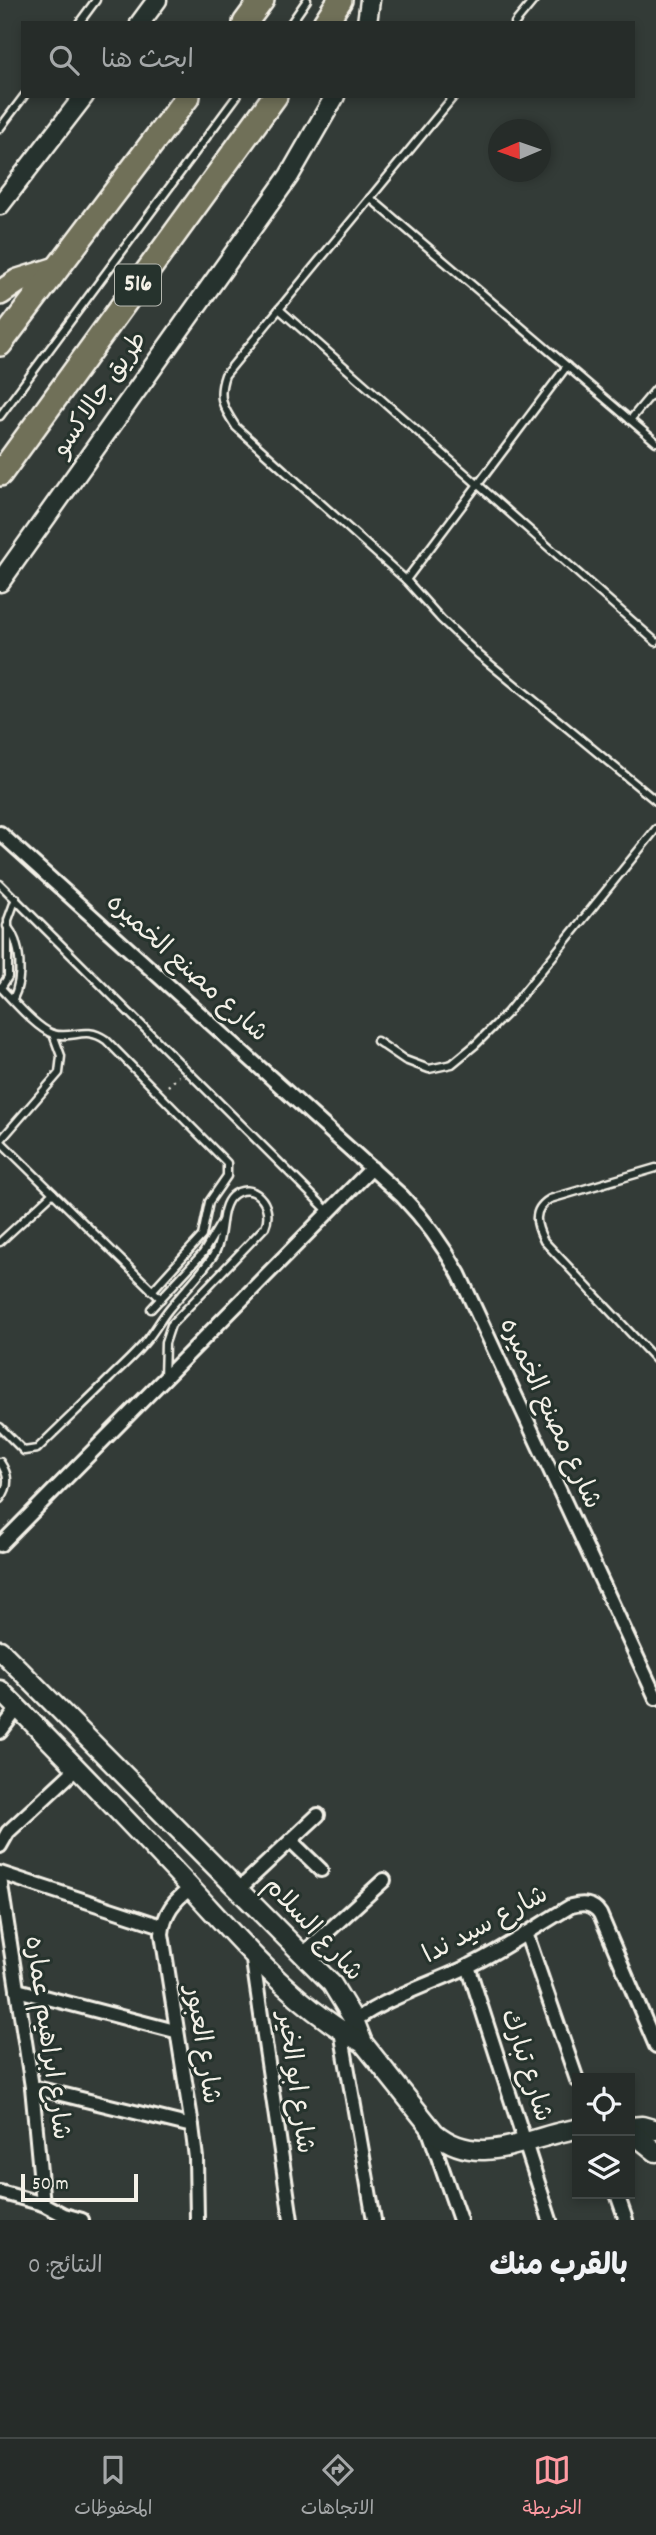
<!DOCTYPE html>
<html lang="ar">
<meta charset="utf-8">
<style>
body{margin:0;font-family:Dekko,"Playpen Sans Arabic",sans-serif;background:#323835;color:#f1f3f6;direction:rtl}
.controls{position:absolute;right:21px;bottom:21px;display:grid;overflow:hidden;border-radius:0px;box-shadow:0 4px 10px #0003}
.controls button{width:63px;height:63px;display:grid;place-items:center;padding:0;border:0;border-bottom:2px solid #424846;background:#262c29;color:#f1f3f6;font:35px sans-serif}
.compass{position:absolute;left:488px;top:119px;width:63px;height:63px;border-radius:50%;background:#262c29;box-shadow:0 4px 10px #0003;rotate:268deg}
.scale{position:absolute;left:21px;bottom:18px;width:117px;box-sizing:border-box;padding-left:7px;border:4px solid #f4f1e8;border-top:0;font-size:19px;line-height:24px;white-space:nowrap;color:#f4f1e8;-webkit-text-stroke:5px #26332d;paint-order:stroke}
.list{margin:0;padding:0;list-style:none}
h2{display:flex;justify-content:space-between;align-items:center;height:91px;margin:0;padding:0 28px;font-size:30px}
h2 small{font-size:23px;font-weight:400;color:#a4a7a8}
.icon{flex:none;width:38px;height:38px;fill:none;stroke:currentColor;stroke-width:2;stroke-linecap:round;stroke-linejoin:round}
.map{position:relative;flex:none;width:656px;height:2220px;overflow:hidden;direction:ltr}
.search{position:absolute;background:#262c29;box-shadow:0 4px 10px #0003;left:21px;right:21px;top:21px;height:77px;display:flex;align-items:center;gap:18px;box-sizing:border-box;padding:0 24px;border-radius:0px;color:#a4a7a8;font-size:26px}
.sheet{height:217px;background:#262c29}
nav{display:flex;justify-content:space-around;align-items:center;box-sizing:border-box;height:98px;border-top:2px solid #424846;background:#262c29;font-size:19px;color:#a4a7a8}
nav a{display:grid;justify-items:center;gap:4px}
nav .on{color:#ff9aa2}
.map>svg:first-child{display:block}
</style>
<div class="map">
<svg width="656" height="2220" viewBox="0 0 656 2220">
<rect width="100%" height="100%" fill="#333b37"/>
<filter id="ink" filterUnits="userSpaceOnUse"><feTurbulence type="fractalNoise" baseFrequency=".0143" numOctaves="2"/><feDisplacementMap in="SourceGraphic" scale="14" xChannelSelector="R" yChannelSelector="G"/><feConvolveMatrix kernelMatrix="1 2 1 2 8 2 1 2 1" color-interpolation-filters="sRGB"/></filter>
<g filter="url(#ink)">
<g fill="none" stroke-linecap="round" stroke-linejoin="round">
<g stroke="#f4f1e8" stroke-width="11">
<g id="lane">
<polyline points="79,23 96,0"/>
<polyline points="291,23 307,0"/>
<polyline points="515,23 534,0"/>
<path d="M 454,96 L 225,375 C 217,398 223,407 236,427 L 406,580 L 441,619 L 479,655 L 656,801"/>
<polyline points="0,128 24,96"/>
<polyline points="370,198 656,442"/>
<polyline points="279,309 656,642"/>
<polyline points="0,416 237,96"/>
<polyline points="630,420 656,389"/>
<polyline points="406,580 567,366"/>
<polyline points="0,884 329,1212"/>
<path d="M 7,926 C 22,944 23,979 13,999"/>
<path d="M 0,987 C 13,1000 36,1028 53,1034 C 73,1040 85,1025 106,1040 L 227,1163 L 227,1176 L 209,1202 L 202,1236 L 152,1291"/>
<polyline points="1,988 8,977 8,920 16,898"/>
<polyline points="377,1041 405,1060 429,1069 452,1064 475,1045 507,1013 656,829"/>
<polyline points="0,1141 161,1299"/>
<polyline points="0,1141 59,1073 61,1056 53,1034"/>
<path d="M 656,1168 L 550,1199 C 531,1210 536,1225 544,1241 L 656,1360"/>
<polyline points="0,1242 53,1193"/>
<polyline points="151,1309 203,1253 222,1221"/>
<path d="M 0,1427 L 24,1451 L 37,1449 C 61,1425 86,1402 110,1378 C 122,1366 136,1354 147,1340 C 155,1330 161,1319 169,1309 C 183,1292 200,1275 213,1256 C 225,1238 218,1209 232,1196 C 252,1179 275,1205 265,1227 L 171,1325 L 165,1343 L 164,1378"/>
<path d="M 0,1462 C 9,1475 10,1486 0,1499"/>
</g>
</g>
<g stroke="#f4f1e8" stroke-width="18">
<g id="street">
<path d="M 0,833 L 402,1196 C 425,1220 443,1245 459,1274 L 656,1698"/>
<polyline points="0,1545 372,1168"/>
<polyline points="0,1732 18,1708"/>
<polyline points="291,1841 321,1870"/>
<polyline points="0,1846 8,1832 77,1768"/>
<polyline points="0,1873 162,1926"/>
<polyline points="0,1878 32,2087 43,2204"/>
<path d="M 191,1888 C 174,1900 164,1913 162,1934 L 192,2126 L 196,2158 L 197,2220"/>
<polyline points="238,1890 318,1815"/>
<polyline points="526,1933 577,2080"/>
<polyline points="252,1954 291,2220"/>
<polyline points="302,1955 384,1880"/>
<polyline points="468,1966 550,2220"/>
<polyline points="17,1990 175,2031"/>
<polyline points="32,2087 192,2126"/>
<polyline points="428,2128 460,2220"/>
<polyline points="0,2192 43,2204 64,2215 82,2220"/>
<polyline points="617,2194 626,2220"/>
<path d="M 374,2220 L 341,2031 C 378,2000 424,1987 467,1967 C 503,1950 537,1926 571,1906 C 583,1903 593,1903 600,1914 L 656,2046"/>
</g>
</g>
<g stroke="#f4f1e8" stroke-width="23">
<g id="secondary">
<polyline points="140,23 157,0"/>
<polyline points="367,23 370,0"/>
<polyline points="0,205 84,96"/>
<polyline points="0,582 289,176 335,96"/>
<path d="M 0,1650 L 332,1984 L 354,2020 L 363,2043 L 435,2133 C 480,2170 528,2136 577,2129"/>
<path d="M 0,1690 C 64,1754 127,1820 189,1886 C 242,1943 294,2006 363,2043"/>
<polyline points="630,2127 642,2126 656,2130"/>
<polyline points="630,2131 656,2152"/>
</g>
</g>
<g stroke="#f4f1e8" stroke-width="28">
<g id="highway">
<polyline points="245,23 262,0"/>
<polyline points="325,23 340,0"/>
<polyline points="0,293 18,281 56,269"/>
<polyline points="0,344 188,96"/>
<polyline points="0,474 275,96"/>
</g>
</g>
<polyline stroke="#f4f1e8" stroke-width="2.5" stroke-dasharray="2 5" stroke-linecap="butt" points="168,1086 179,1076"/>
<use href="#lane" stroke="#26332d" stroke-width="6"/>
<use href="#street" stroke="#26332d" stroke-width="12"/>
<use href="#secondary" stroke="#26332d" stroke-width="18"/>
<use href="#highway" stroke="#706f59" stroke-width="23"/>
</g>
</g>
<g text-anchor="middle" dominant-baseline="central" stroke-width="6" stroke-linejoin="round" paint-order="stroke">
<rect fill="#26332d" stroke="#b6b8b0" stroke-width="2" x="115" y="264.5" width="46" height="41" rx="5"/>
<g font-size="24" font-weight="bold" fill="#f4f1e8">
<text x="138" y="285">516</text>
</g>
<g font-size="26" fill="#f4f1e8" stroke="#26332d">
<text transform="translate(101 395) rotate(-55)">طريق جالاكسو</text>
<text transform="translate(186 969) rotate(42)">شارع مصنع الخميره</text>
<text transform="translate(549 1414) rotate(65)">شارع مصنع الخميره</text>
<text transform="translate(486 1926) rotate(-28)">شارع سيد ندا</text>
<text transform="translate(312 1930) rotate(47)">شارع السلام</text>
<text transform="translate(46 2038) rotate(82)">شارع ابراهيم عماره</text>
<text transform="translate(201 2045) rotate(81)">شارع العبور</text>
<text transform="translate(525 2066) rotate(72)">شارع تبارك</text>
<text transform="translate(294 2083) rotate(82)">شارع ابو الخير</text>
</g>
</g>
</svg>
<div class="controls">
<button><svg class="icon" aria-label="locate" viewBox="0 0 24 24"><circle cx="12" cy="12" r="6"/><path d="M12 2v4M12 18v4M2 12h4M18 12h4"/></svg></button>
<button><svg class="icon" aria-label="layers" viewBox="0 0 24 24"><path d="M12 4l9 5-9 5-9-5zM3 14l9 5 9-5"/></svg></button>
</div>
<svg class="compass" viewBox="-18 -18 36 36"><path d="M0-13l5 13h-10z" fill="#e53935"/><path d="M0 13l5-13h-10z" fill="#a4a7a8"/></svg>
<div class="scale">50 m</div>
<div class="search"><svg class="icon" aria-label="search" viewBox="0 0 24 24"><circle cx="10" cy="10" r="6"/><path d="M15 15l6 6"/></svg>ابحث هنا</div>
</div>
<section class="sheet">
<h2>بالقرب منك<small>النتائج: 0</small></h2>
<ul class="list">
</ul>
</section>
<nav>
<a class="on"><svg class="icon" aria-label="map" viewBox="0 0 24 24"><path d="M3 6l6-2 6 2 6-2v14l-6 2-6-2-6 2zM9 4v14M15 6v14"/></svg>الخريطة</a>
<a><svg class="icon" aria-label="directions" viewBox="0 0 24 24"><path d="M12 3l9 9-9 9-9-9zM9 14v-3h6M13 9l2 2-2 2"/></svg>الاتجاهات</a>
<a><svg class="icon" aria-label="saved" viewBox="0 0 24 24"><path d="M7 4h10v16l-5-4-5 4z"/></svg>المحفوظات</a>
</nav>
